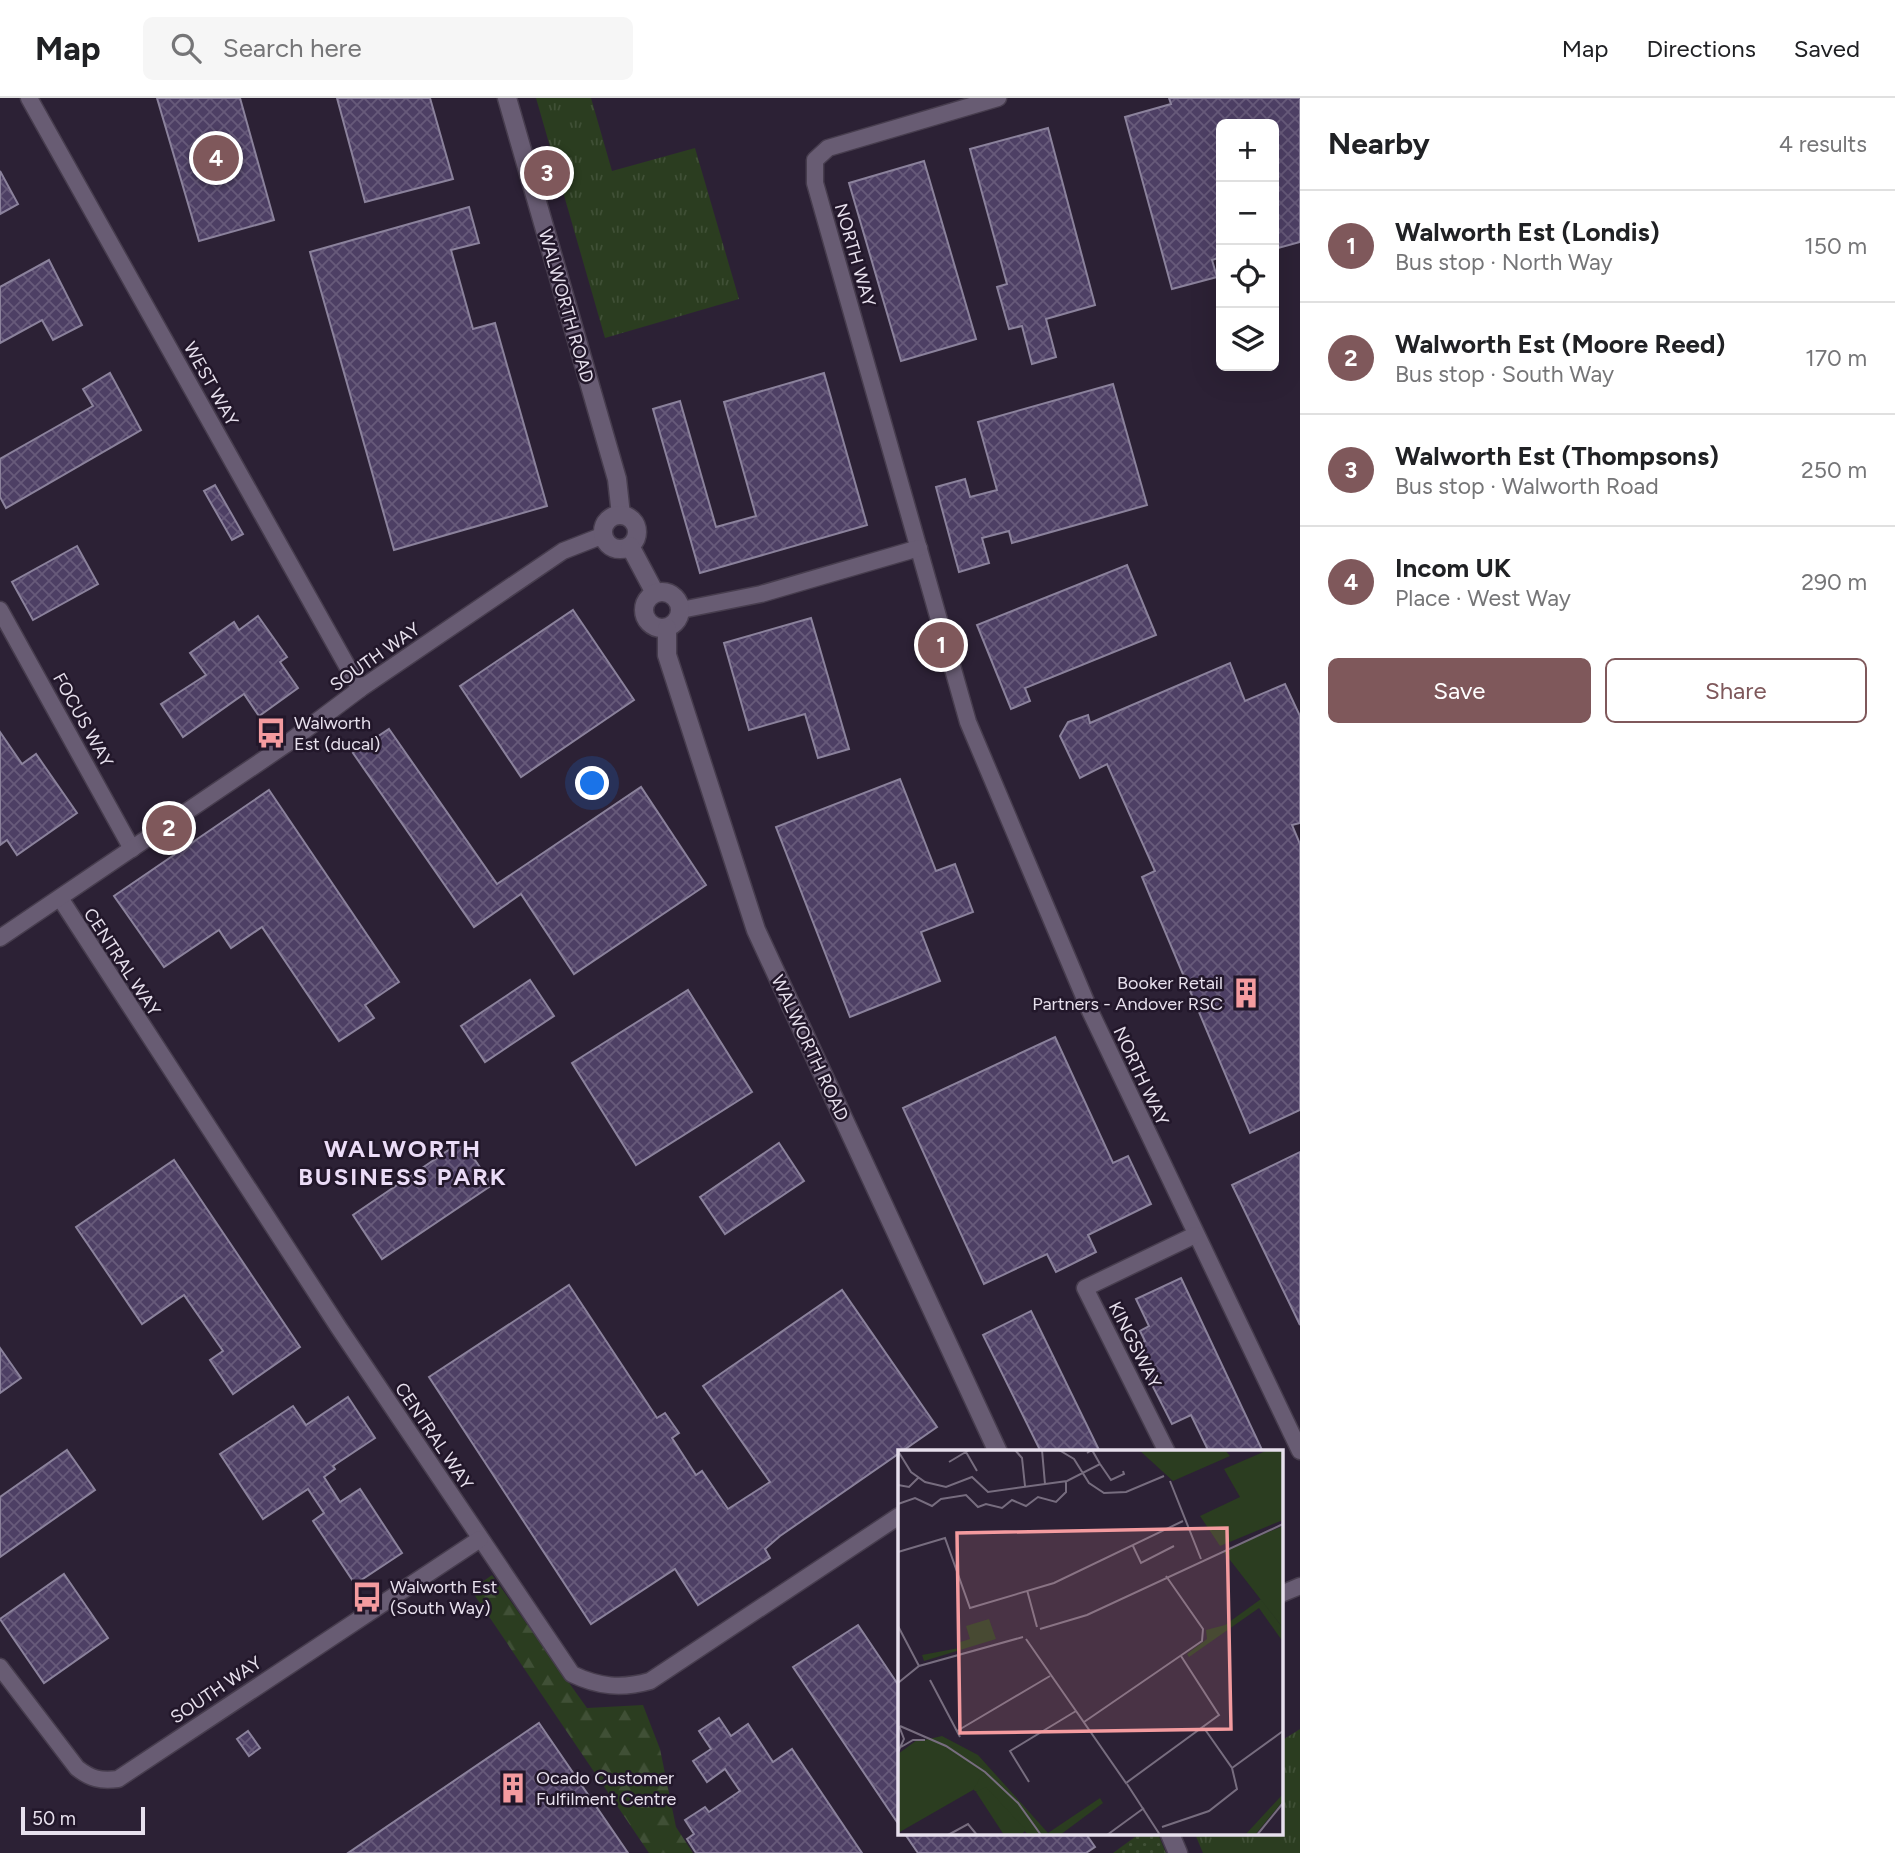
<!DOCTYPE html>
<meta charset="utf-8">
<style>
body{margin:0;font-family:Figtree,sans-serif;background:#f6f6f6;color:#202124}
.controls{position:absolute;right:21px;top:21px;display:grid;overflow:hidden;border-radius:10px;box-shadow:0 7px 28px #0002}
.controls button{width:63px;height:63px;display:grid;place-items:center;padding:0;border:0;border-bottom:2px solid #e0e0e0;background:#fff;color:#202124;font:35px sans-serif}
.scale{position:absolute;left:21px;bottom:18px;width:124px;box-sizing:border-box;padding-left:7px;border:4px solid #e7e0ed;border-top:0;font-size:19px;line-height:24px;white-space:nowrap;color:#e7e0ed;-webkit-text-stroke:5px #22172a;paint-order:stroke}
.you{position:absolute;left:593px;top:686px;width:24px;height:24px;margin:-18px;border:5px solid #fff;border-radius:50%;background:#1a73e8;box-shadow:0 0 0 10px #1a73e833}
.badge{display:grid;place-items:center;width:46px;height:46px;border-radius:50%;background:#7f585b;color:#fff;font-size:23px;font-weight:700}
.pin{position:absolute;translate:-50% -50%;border:4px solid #fff;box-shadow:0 2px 7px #0006}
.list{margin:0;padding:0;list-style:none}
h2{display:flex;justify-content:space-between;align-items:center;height:91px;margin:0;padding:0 28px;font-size:30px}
h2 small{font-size:23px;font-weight:400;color:#757577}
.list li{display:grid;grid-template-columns:46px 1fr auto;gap:21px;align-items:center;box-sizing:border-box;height:112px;padding:0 28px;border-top:2px solid #e0e0e0}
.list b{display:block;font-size:26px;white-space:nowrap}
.list p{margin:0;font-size:23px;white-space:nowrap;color:#757577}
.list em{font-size:23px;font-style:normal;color:#757577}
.actions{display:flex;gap:14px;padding:21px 28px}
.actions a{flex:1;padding:16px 0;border:2px solid #7f585b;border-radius:10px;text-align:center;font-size:24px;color:#7f585b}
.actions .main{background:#7f585b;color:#fff}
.icon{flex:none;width:38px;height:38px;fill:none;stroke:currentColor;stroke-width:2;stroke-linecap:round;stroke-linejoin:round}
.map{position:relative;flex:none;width:1300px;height:1755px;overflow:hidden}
header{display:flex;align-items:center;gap:42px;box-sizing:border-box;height:98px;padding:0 35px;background:#fff;border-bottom:2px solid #e0e0e0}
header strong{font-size:33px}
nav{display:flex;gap:38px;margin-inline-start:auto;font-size:24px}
.search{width:490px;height:63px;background:#f6f6f6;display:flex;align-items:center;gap:18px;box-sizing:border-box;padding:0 24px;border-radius:10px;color:#757577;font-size:26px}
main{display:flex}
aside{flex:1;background:#fff}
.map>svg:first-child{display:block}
</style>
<header>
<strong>Map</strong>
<div class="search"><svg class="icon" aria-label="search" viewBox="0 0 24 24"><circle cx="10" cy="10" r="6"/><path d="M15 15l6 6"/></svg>Search here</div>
<nav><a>Map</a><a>Directions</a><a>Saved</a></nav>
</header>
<main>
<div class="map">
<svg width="1300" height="1755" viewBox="0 0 1300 1755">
<defs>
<pattern id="grass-tufts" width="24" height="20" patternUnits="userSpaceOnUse" patternTransform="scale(1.75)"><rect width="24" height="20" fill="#2b3d20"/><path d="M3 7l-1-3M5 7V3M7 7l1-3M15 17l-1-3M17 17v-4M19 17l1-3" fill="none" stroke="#405036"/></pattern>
<pattern id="forest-firs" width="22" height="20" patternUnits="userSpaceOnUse" patternTransform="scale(1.75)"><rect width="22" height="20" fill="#2b3d20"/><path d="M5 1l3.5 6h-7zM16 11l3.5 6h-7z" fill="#405036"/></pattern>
<pattern id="park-dots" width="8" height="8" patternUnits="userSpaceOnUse" patternTransform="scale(1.75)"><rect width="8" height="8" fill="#2b3d20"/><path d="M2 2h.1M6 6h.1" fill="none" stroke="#405036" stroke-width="1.8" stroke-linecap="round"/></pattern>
<pattern id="building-cross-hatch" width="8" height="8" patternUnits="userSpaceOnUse" patternTransform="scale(1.75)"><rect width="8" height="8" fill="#4d3f64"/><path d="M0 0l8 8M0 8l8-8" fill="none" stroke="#675a7a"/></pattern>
</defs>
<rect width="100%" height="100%" fill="#2c2135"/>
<g fill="url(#grass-tufts)">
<polygon points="536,0 591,0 612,73 695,50 739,201 605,240"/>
<polygon points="1300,1631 1300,1755 1203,1755 1195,1736 1281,1736 1281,1643"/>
</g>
<polygon fill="url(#forest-firs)" points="492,1477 587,1610 643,1607 660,1651 676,1729 693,1755 649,1755 471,1492"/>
<polygon fill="url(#park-dots)" points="1139,1736 1158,1736 1166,1755 1113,1755"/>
<g fill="url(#building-cross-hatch)" stroke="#8b829c" stroke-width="2">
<polygon points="157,0 240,0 274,122 199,143"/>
<polygon points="337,0 430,0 453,81 365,104"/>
<polygon points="1169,0 1300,0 1300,144 1278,150 1274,135 1274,26 1221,26 1221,159 1212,162 1217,179 1172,191 1125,19 1171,6"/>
<polygon points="1048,30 1095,207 1046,221 1056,259 1032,266 1022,228 1009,231 997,189 1007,186 970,51"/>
<polygon points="924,63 976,241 901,263 849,85"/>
<polygon points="0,73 18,106 0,116"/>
<polygon points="469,109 479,145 451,152 473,231 495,225 547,408 394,452 310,154"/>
<polygon points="49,162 82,227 53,242 42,222 0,245 0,189"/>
<polygon points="110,275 141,332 6,410 0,399 0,361 93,308 83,291"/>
<polygon points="824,275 867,427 700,475 653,311 680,303 716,429 756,418 724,304"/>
<polygon points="1113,286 1147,407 1012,445 1009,433 982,440 989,465 959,474 936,389 965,381 970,399 997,392 978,324"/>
<polygon points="215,387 243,436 232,442 204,393"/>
<polygon points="77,448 98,486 33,522 12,484"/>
<polygon points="1127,467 1156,537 1025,590 1030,603 1011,611 977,527"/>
<polygon points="573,512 634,602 521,679 460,588"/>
<polygon points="258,518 287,559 280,564 298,590 259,618 244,596 183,639 161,606 206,577 190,555 234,524 239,532"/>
<polygon points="811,520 849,651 818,660 805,616 749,632 724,545"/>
<polygon points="1230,565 1245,603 1285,586 1300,618 1300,725 1292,727 1300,746 1300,1012 1250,1035 1142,779 1155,773 1107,666 1080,680 1060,638 1068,624 1088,617 1090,625"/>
<polygon points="389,631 497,786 641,689 706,787 574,876 521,796 474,829 353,655"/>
<polygon points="0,634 22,666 36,656 77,715 17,757 7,742 0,747"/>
<polygon points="900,681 936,773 955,766 973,814 921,834 940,883 850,919 776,729"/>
<polygon points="269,692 399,884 365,907 374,920 339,943 262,829 231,850 219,832 164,869 114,798"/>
<polygon points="530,882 554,918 485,964 461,928"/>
<polygon points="688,892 752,994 636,1067 572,965"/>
<polygon points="1055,939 1113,1065 1128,1058 1151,1106 1088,1137 1096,1154 1056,1174 1047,1156 984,1186 903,1010"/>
<polygon points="462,1043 492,1087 382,1161 353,1117"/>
<polygon points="779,1045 804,1083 725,1136 700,1099"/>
<polygon points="1300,1054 1300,1227 1232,1087"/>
<polygon points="174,1062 300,1249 233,1296 210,1262 223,1253 184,1197 142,1226 76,1129"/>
<polygon points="1181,1180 1263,1354 1209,1354 1191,1317 1172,1326 1145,1273 1133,1248 1145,1243 1140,1233 1149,1228 1136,1201"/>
<polygon points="569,1187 657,1320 665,1315 679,1335 672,1340 696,1377 702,1373 728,1411 770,1384 703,1288 842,1192 937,1329 780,1438 765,1451 770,1460 698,1507 675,1471 591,1526 429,1279"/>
<polygon points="1031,1213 1100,1354 1041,1354 983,1237"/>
<polygon points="0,1250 21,1280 0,1295"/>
<polygon points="348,1299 375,1340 333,1368 335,1371 324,1379 340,1404 360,1391 402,1455 355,1486 313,1423 324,1415 308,1391 263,1421 220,1356 293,1308 306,1327"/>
<polygon points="67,1352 95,1392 0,1459 0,1399"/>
<polygon points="64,1476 108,1540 44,1585 0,1521"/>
<polygon points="858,1527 899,1588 899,1727 793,1569"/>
<polygon points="719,1620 731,1638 748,1626 773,1664 792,1651 862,1755 696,1755 687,1741 694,1736 685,1722 705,1709 709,1714 740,1693 725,1671 707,1684 693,1663 711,1651 699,1633"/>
<polygon points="539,1625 628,1755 348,1755"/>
<polygon points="248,1633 260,1650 249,1658 237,1641"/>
<polygon points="905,1736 1086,1736 1095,1749 1086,1755 918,1755"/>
</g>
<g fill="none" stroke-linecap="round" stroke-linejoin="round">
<g stroke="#473d4e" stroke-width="19">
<g id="minor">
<polyline points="29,0 360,591"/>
<polyline points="998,0 828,50 815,62 815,85 968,624 1090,913 1300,1353"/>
<polyline points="0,512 132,751"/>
<polyline points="681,512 761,496 919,450"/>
<path d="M 60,800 L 339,1230 L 572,1576 C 599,1589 622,1591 650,1583 L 899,1418"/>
<polyline points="0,840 285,647 360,591 563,453 604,437"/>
<polyline points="1167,1354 1085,1190 1195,1137"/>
<polyline points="1281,1496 1300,1488"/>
<path d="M 0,1569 L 77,1670 C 91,1681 100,1683 118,1681 L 480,1441"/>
</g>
</g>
<g stroke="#473d4e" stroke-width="21">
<g id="tertiary">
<polyline points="507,0 617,381 621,417"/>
<circle cx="620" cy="434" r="17"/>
<polyline points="630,448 655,495"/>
<circle cx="662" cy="512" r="18"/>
<polyline points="667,530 667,557 756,832 998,1354"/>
<polyline points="1170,1736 1178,1755"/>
</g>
</g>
<use href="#minor" stroke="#685c73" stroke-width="16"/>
<use href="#tertiary" stroke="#685c73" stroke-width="18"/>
</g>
<defs>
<g id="bus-bare" transform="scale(2.415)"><path d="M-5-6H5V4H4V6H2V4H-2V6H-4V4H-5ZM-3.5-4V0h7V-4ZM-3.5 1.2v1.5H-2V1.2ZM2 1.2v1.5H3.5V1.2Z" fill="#f49b9f" stroke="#22172a" stroke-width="2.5" paint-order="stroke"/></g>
<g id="building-bare" transform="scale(2.415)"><path d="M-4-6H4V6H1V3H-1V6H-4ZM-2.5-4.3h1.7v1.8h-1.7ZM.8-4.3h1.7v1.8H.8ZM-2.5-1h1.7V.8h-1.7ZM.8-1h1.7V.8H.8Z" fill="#f49b9f" stroke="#22172a" stroke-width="2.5" paint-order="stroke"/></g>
</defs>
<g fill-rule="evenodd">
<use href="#bus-bare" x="271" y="635"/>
<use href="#building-bare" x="1246" y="895"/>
<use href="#bus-bare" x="367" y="1499"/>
<use href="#building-bare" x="513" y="1690"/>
</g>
<g text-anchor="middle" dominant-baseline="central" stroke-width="5" stroke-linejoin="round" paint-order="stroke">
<g font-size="18" fill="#e7e0ed" stroke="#22172a">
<text transform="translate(855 157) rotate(74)">NORTH WAY</text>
<text transform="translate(566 208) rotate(74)">WALWORTH ROAD</text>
<text transform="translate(211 286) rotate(61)">WEST WAY</text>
<text transform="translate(375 559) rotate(-35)">SOUTH WAY</text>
<text transform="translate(83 622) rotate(61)">FOCUS WAY</text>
<text transform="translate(122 864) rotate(57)">CENTRAL WAY</text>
<text transform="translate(810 950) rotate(65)">WALWORTH ROAD</text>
<text transform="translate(1141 978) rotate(65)">NORTH WAY</text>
<text transform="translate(1135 1247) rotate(63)">KINGSWAY</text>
<text transform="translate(434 1338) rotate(56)">CENTRAL WAY</text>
<text transform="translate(216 1592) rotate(-34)">SOUTH WAY</text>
</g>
<g font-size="18" fill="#e7e0ed" stroke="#22172a" text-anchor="start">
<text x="294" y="625">Walworth<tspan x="294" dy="21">Est (ducal)</tspan></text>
<text x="1223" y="885" text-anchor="end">Booker Retail<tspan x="1223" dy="21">Partners - Andover RSC</tspan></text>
<text x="390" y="1489">Walworth Est<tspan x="390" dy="21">(South Way)</tspan></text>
<text x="536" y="1680">Ocado Customer<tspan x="536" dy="21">Fulfilment Centre</tspan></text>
</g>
<g font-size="24" font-weight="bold" letter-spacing="2" fill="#ebdcf7" stroke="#22172a">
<text x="403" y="1050">WALWORTH<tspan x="403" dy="28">BUSINESS PARK</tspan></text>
</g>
</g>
<g transform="translate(898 1352)">
<rect width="385" height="385" fill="#2c2135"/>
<path d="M 370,0 L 385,0 L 385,70 L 322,96 L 302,66 L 342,47 L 326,19 ZM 91,169 L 98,189 L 26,211 L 24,205 L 61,198 L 59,193 L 72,189 L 68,176 Z" fill="#2b3d20"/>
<path d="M 363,149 L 385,178 L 385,192 L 361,158 L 291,207 L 289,204 L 309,189 L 308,180 L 327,175 ZM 44,286 L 80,305 L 150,383 L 202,348 L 205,353 L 162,385 L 130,385 L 101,352 L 77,341 L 22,291 ZM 385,344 L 385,351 L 357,385 L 347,385 Z" fill="#2b3d20"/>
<path d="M 241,0 L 327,0 L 332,6 L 275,31 ZM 385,76 L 385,178 L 325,101 ZM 19,290 L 43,296 L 85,323 L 75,340 L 0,383 L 0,304 ZM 88,337 L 128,380 L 123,385 L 106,385 L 78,342 Z" fill="#2b3d20"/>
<path fill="none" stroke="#776d7f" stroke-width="2" d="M 117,0 L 124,8 L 127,36M 144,0 L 147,34M 161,0 L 176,9 L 191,33 L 206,43 L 228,42 L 266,26M 0,1 L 13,22 L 27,32 L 48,37 L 74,27 L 90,42 L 169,31 L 202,14 L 213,30 L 226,24 L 225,21M 68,2 L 79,21M 189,3 L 194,0 L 202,14M 51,12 L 71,0M 272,31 L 303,109M 0,35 L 11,37 L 20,28M 0,54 L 17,48 L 34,56 L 43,49 L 68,45 L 80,57 L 88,54 L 104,58 L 114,50 L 128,56 L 140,47 L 158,52 L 168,42 L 168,31M 235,96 L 243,113 L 276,96M 0,102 L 47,88 L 72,158 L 156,133 L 285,71M 129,140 L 139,177M 0,176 L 21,216M 142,179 L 189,165 L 385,74M 128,189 L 228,333 L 321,265 L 283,206M 32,230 L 62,287M 0,233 L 21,216 L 125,187M 186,272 L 304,191 L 305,179 L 268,126M 2,276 L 48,296 L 87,322 L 120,353 L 143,385M 59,281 L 152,226M 3,297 L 15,290 L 27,290M 0,302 L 6,289 L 1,276M 334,318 L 385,281M 131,332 L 112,301 L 178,261M 229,334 L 262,385M 264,377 L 311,361 L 339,339 L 334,318 L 306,278M 50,385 L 70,374 L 79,385M 209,385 L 246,358M 359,385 L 385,353"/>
<path fill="#f49b9f" fill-opacity="0.15" stroke="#f49b9f" stroke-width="3.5" d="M 329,78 L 333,279 L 62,283 L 59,83 Z"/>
<rect width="385" height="385" fill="none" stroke="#e7e0ed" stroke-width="3.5"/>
</g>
</svg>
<div class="controls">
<button>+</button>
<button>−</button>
<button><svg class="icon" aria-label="locate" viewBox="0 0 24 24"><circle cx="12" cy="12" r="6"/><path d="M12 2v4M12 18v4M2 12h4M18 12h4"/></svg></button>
<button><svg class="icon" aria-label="layers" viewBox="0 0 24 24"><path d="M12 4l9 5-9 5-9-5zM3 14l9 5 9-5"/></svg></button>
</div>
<div class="scale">50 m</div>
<div class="you"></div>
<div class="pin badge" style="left:941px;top:547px">1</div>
<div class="pin badge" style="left:169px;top:730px">2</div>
<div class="pin badge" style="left:547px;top:75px">3</div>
<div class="pin badge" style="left:216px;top:60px">4</div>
</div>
<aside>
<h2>Nearby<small>4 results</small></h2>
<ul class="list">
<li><span class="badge">1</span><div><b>Walworth Est (Londis)</b><p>Bus stop · North Way</p></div><em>150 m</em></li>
<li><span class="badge">2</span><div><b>Walworth Est (Moore Reed)</b><p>Bus stop · South Way</p></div><em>170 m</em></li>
<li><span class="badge">3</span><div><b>Walworth Est (Thompsons)</b><p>Bus stop · Walworth Road</p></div><em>250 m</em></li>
<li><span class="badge">4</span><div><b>Incom UK</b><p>Place · West Way</p></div><em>290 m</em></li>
</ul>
<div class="actions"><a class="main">Save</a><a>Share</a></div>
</aside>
</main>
